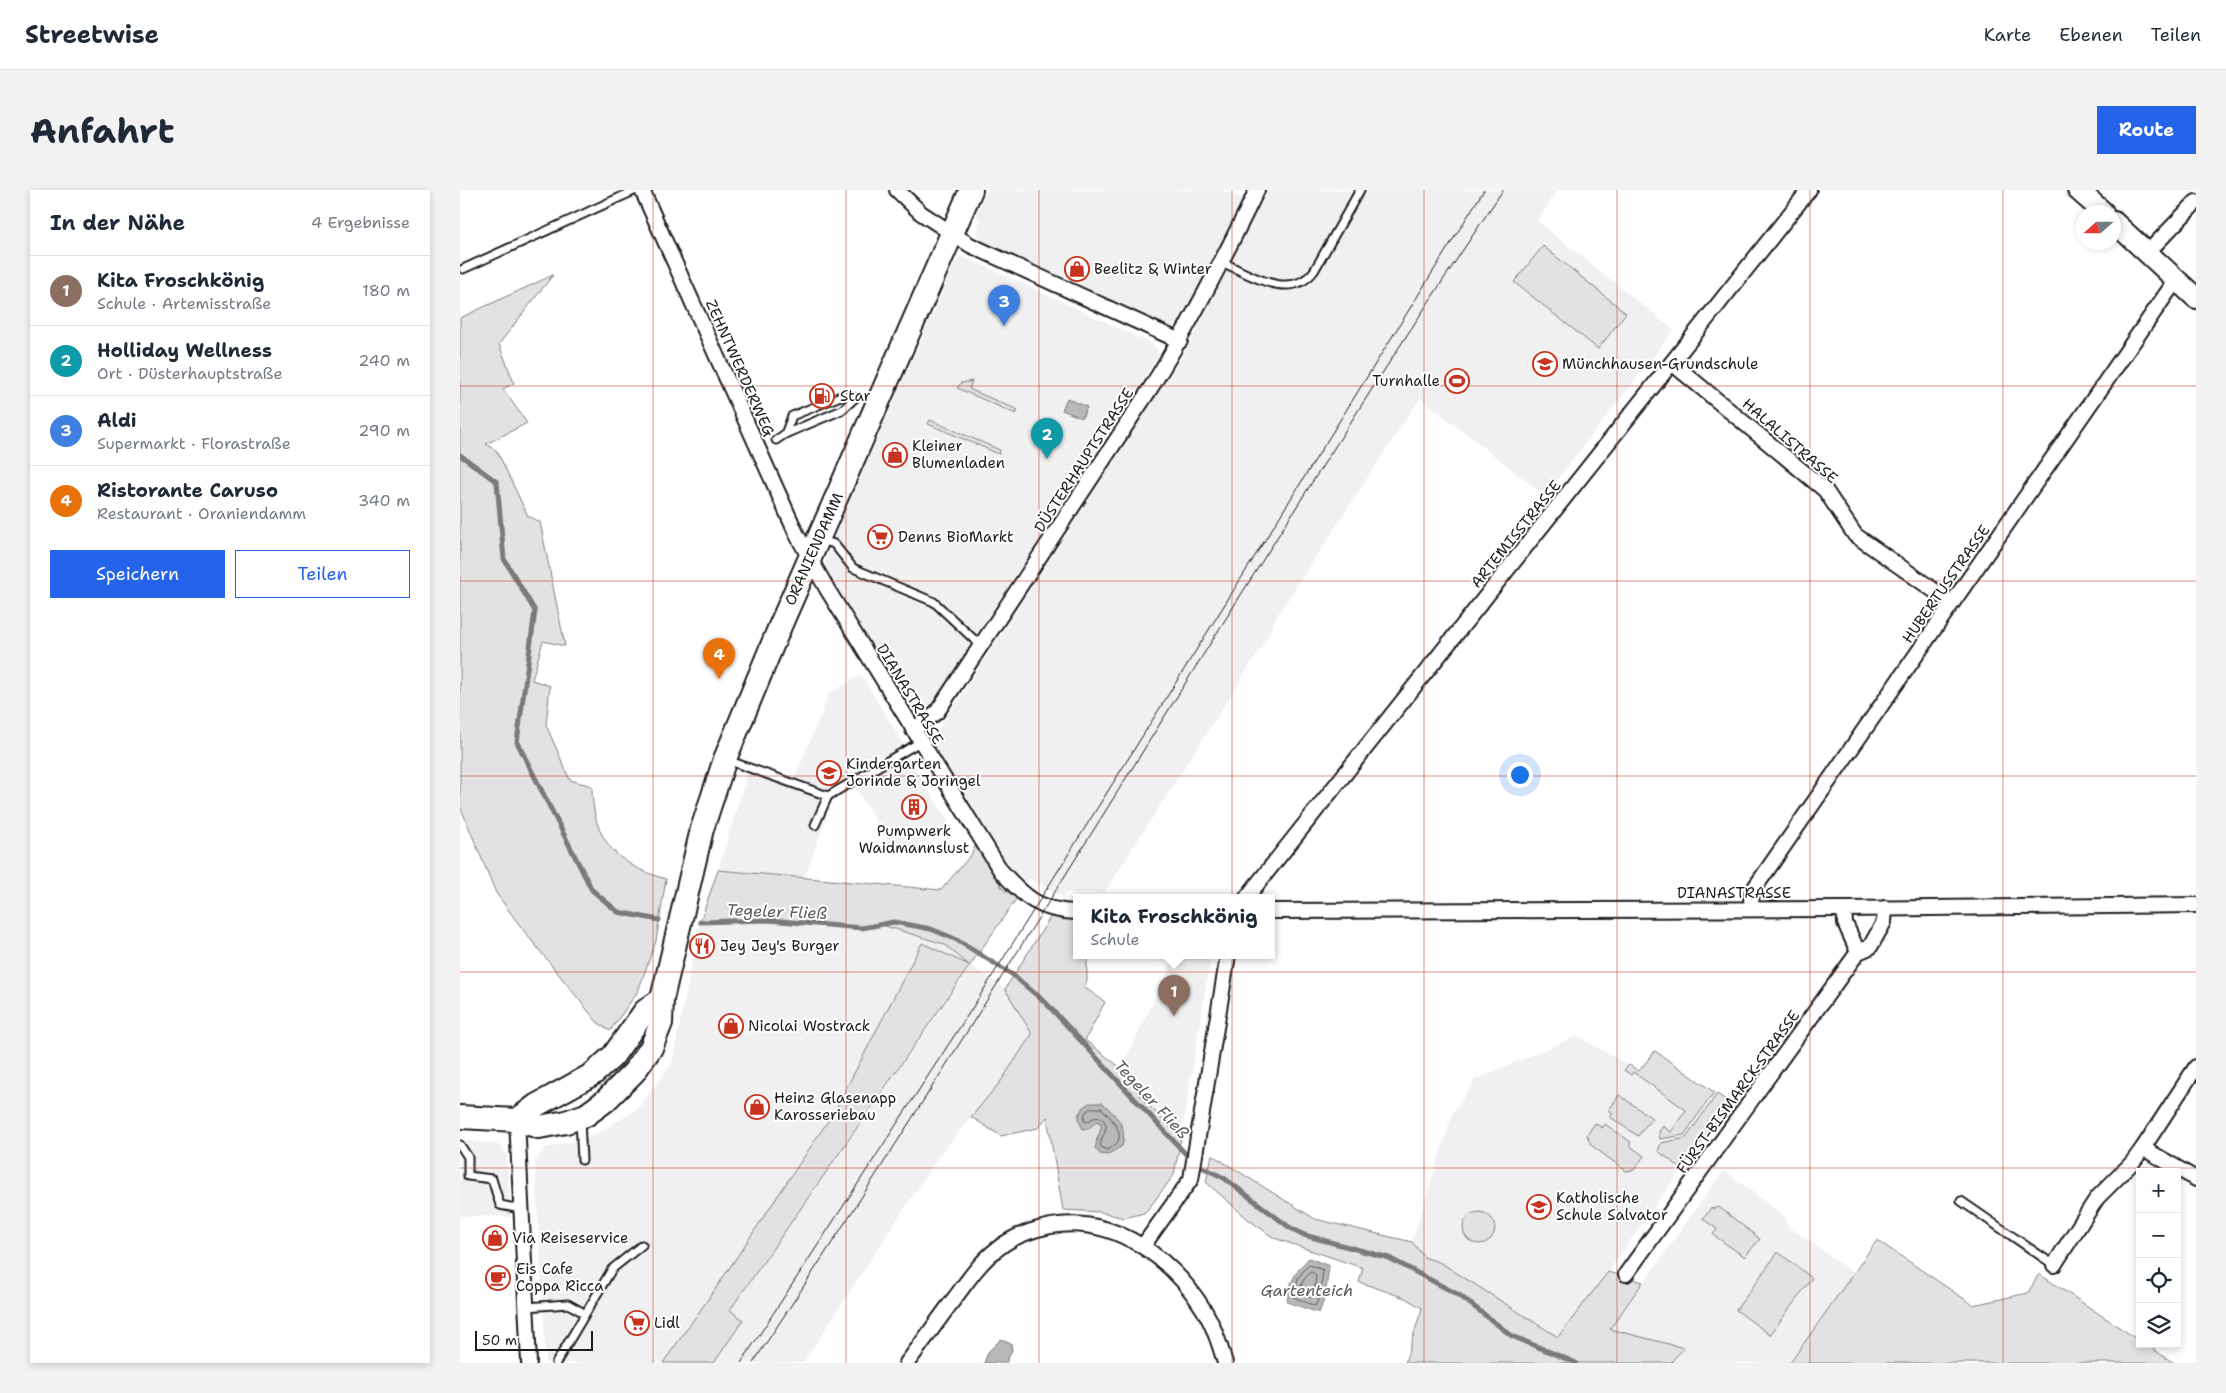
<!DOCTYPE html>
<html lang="de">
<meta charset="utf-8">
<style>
body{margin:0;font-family:"Shantell Sans",sans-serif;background:#f2f2f3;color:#1f2937}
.controls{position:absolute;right:15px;bottom:15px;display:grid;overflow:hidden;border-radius:0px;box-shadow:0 2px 8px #0003}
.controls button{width:45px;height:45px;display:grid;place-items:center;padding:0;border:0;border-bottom:1px solid #e0e1e3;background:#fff;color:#1f2937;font:25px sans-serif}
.compass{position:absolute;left:1616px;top:15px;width:45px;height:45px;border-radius:50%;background:#fff;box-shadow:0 2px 8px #0003;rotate:249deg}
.scale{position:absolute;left:15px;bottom:12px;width:118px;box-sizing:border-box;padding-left:5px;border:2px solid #1c1c1c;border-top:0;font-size:14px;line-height:18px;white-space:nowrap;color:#1c1c1c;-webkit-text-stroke:4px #fff;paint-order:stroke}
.you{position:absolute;left:1059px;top:584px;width:18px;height:18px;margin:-12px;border:4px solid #fff;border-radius:50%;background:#1a73e8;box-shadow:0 0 0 8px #1a73e833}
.badge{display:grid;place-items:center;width:32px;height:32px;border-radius:50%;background:#2563eb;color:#fff;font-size:16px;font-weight:700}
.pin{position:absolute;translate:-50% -41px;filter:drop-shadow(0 1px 2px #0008)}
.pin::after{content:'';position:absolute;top:26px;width:18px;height:15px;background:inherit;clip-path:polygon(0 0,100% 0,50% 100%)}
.popup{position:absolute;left:613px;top:704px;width:202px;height:65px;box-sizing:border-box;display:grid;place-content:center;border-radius:0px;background:#fff;filter:drop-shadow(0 1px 4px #0005);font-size:16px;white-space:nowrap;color:#747a83}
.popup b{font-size:19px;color:#1f2937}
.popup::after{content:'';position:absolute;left:50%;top:100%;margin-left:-10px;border:10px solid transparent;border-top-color:#fff}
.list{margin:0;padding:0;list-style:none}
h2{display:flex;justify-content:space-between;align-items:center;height:65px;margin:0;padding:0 20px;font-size:21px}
h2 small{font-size:16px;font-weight:400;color:#747a83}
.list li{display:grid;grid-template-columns:32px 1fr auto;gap:15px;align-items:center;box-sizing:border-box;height:70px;padding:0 20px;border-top:1px solid #e0e1e3}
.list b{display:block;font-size:19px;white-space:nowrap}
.list p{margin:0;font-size:16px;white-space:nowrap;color:#747a83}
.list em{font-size:16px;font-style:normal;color:#747a83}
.actions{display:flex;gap:10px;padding:15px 20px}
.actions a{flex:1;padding:11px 0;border:1px solid #2563eb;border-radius:0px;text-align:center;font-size:18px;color:#2563eb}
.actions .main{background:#2563eb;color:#fff}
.icon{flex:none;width:28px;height:28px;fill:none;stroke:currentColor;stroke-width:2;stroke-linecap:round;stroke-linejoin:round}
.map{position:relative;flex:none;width:1736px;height:1173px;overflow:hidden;border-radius:0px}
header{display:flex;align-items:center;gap:30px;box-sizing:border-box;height:70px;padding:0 25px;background:#fff;border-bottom:1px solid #e0e1e3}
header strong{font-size:24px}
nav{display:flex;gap:28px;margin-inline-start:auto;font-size:18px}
.intro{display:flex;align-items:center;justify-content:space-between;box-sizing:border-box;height:120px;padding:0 30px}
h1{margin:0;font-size:35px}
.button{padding:12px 22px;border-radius:0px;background:#2563eb;color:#fff;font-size:18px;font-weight:700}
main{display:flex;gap:30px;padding:0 30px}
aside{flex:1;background:#fff;border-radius:0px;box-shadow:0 2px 8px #0003}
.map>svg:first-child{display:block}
</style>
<header>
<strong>Streetwise</strong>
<nav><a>Karte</a><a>Ebenen</a><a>Teilen</a></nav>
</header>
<div class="intro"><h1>Anfahrt</h1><a class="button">Route</a></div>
<main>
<aside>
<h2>In der Nähe<small>4 Ergebnisse</small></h2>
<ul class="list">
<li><span class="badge" style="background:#8d6e63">1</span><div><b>Kita Froschkönig</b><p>Schule · Artemisstraße</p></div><em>180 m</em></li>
<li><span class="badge" style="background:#0f9aa8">2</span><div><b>Holliday Wellness</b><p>Ort · Düsterhauptstraße</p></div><em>240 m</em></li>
<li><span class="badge" style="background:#3f7fe0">3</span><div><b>Aldi</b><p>Supermarkt · Florastraße</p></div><em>290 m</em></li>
<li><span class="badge" style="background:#e8710a">4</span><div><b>Ristorante Caruso</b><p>Restaurant · Oraniendamm</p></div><em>340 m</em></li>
</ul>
<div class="actions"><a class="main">Speichern</a><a>Teilen</a></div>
</aside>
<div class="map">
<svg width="1736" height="1173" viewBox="0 0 1736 1173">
<rect width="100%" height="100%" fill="#fff"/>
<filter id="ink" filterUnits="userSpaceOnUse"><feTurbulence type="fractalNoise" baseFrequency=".02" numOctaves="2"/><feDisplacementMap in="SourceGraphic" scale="10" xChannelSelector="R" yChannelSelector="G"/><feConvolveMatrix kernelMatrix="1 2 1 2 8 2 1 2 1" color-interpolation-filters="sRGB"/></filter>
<g filter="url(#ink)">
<g fill="#f0f0f0">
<polygon points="527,0 762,0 783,9 722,130 712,136 707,136 523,52 517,42 520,28 516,26"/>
<polygon points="808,0 1098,0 1077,31 1214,140 1085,305 960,208 815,429 808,447 644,703 605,703 603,708 570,688 567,693 545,677 476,557 475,545 726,161"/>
<polygon points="500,67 505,67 693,154 698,160 698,167 474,511 468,515 461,516 452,514 445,509 367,380 365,372 373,349 436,206 496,71"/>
<polygon points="401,485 445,556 388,590 393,599 372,611 345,687 258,680 291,572 335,588 369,504"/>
<polygon points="447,566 491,636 449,662 432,659 396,598"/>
<polygon points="308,730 402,738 422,735 484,754 511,776 545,799 572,844 541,891 478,967 343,1173 254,1173 283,1130 270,1120 511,777 462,753 374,922 258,1095 203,1173 86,1173 75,972 85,958 131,947 165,927 180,916 212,873 240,732"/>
<polygon points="716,765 751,765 721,948 685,912 661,878"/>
<polygon points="1117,846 1179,881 1195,861 1269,912 1124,1116 1098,1148 981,1073 964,1067 952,1052 993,922 1016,889"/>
<polygon points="0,950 37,954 47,965 50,1027 0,1026"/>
<polygon points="1264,980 1325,1027 1329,1037 1394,1083 1330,1173 1214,1173 1210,1172 1223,1158 1150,1139"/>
</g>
<g fill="#e2e2e2" stroke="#7f7f7f" fill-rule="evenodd">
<polygon points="1083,56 1166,123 1138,159 1054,92"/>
<path d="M93,85L39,154L54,193L43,199L67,233L26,254L37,261L68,326L80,332L105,456L83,451L72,490L90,496L86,535L110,590L132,596C132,649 156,675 206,689L196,751L178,801L150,841L137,832L64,741L36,703L0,616V128Z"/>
<polygon points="512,191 509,199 558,220 556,224 497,198 501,193"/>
<polygon points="470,230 540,260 539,264 468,234"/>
<polygon points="515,656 543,699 557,708 270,1120 283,1130 254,1173 203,1173 258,1095 374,922 462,753 509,775 484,754 422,735 402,738 308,730 240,732 258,680 481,700 511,665"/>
<path d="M593,723L605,728L616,730V765H627V791L624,797L645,812L625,850L661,878L685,912L721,948L714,985L689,1018L684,1023L664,1028L640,1022L603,1020L587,927L578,938L541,946L511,927L541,891L572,844L545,799ZM629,913L662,956L636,950L641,943L642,934L637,931L631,935L618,925L622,919Z"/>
<polygon points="1195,861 1254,902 1224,945 1200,949 1199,942 1203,936 1211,942 1226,920 1173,882 1171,885 1164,880 1169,875 1179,881"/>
<polygon points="1257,904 1269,912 1222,979 1198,961 1201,953 1226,948"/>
<polygon points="1159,905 1192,928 1178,946 1150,927 1153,923 1149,920"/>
<polygon points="1135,933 1142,938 1145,934 1171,952 1169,955 1184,966 1174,980 1166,981 1131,955 1127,945"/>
<polygon points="752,965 855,1029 952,1052 964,1067 981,1073 1098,1147 1148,1082 1183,1092 1150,1139 1224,1158 1211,1172 1214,1173 945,1173 962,1118 945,1108 899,1092 903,1078 814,1048 789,1030 746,992"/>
<polygon points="1259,1017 1300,1049 1285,1067 1253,1045 1257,1039 1243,1029 1251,1018 1253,1019"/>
<circle cx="1019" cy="1038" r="16"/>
<polygon points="1417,1050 1513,1115 1568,1103 1579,1084 1680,1151 1680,1154 1685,1154 1714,1173 1330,1173"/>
<polygon points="1318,1062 1352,1088 1310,1145 1276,1120"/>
</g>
<g fill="#b8b8b8" stroke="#7a7a7a">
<polygon points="607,208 627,217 622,228 602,220"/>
<path d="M629,913H643C656,926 668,936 662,956L647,965L640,964L635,958L642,934L637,931L628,939H623C616,928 618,922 629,913Z"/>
<path d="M849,1068L869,1076L865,1107L859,1123L827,1112C830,1091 834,1084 849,1068Z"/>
<polygon points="541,1149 551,1154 552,1160 546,1173 524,1173 528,1162"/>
</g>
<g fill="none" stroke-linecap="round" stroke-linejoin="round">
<g stroke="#5a5a5a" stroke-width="1">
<path d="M631,918H641C654,930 672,951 646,960L640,956C642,943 654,933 637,926L627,932L624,931L625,923Z"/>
<polygon points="849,1075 863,1080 860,1106 855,1116 833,1107 838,1088"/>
<polygon points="851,1082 856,1085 854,1105 851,1108 839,1103 843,1091"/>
</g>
<g stroke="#7a7a7a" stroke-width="5">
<polyline points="0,265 37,292 44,369 75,421 57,552 132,700 158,722 199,730"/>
<polyline points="240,732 308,730 402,738 434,732 471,739 495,749 553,785 586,813 734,973 764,988 829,1037 844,1045 929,1068 999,1105 1052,1146 1116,1173"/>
</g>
<defs>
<g id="lane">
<path d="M762,72C789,84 830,112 854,81L900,0"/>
<polyline points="3,79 176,0"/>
<polyline points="325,244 382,220 395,208"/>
<polyline points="316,250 325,244 332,226 383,205 395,208"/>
<polyline points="362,350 374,354 393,378 474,412 521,456"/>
<polyline points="267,570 368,606 355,635"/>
<polyline points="368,606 460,552"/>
<polyline points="120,930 122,970"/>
<polyline points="0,955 8,967 8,986 32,989 40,1015 61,1019"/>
<polyline points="1501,1011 1594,1075"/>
<polyline points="66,1117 108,1114 124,1123"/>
<polyline points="96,1173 152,1079 182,1055"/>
</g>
<g id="street">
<path d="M182,0L337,345L367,399L541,681C564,707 580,721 616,722"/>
<polyline points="437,0 461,23 510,55 720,151"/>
<polyline points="1687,63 1736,12"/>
<polyline points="1212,173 1365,300 1395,345 1492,413"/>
<path d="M453,540L477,522L690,199C730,135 764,68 797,0"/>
<polyline points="787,707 1349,0"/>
<polyline points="1292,719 1291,707 1294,699 1716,90"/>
<polyline points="1384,719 1385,733 1398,762"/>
<polyline points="812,721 1384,719 1736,715"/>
<polyline points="57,930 69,1173"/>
<polyline points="1683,958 1736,989"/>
<polyline points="683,1056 731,989 768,765"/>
<polyline points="1594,1075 1637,1008 1672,973 1683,958 1736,877"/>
<polyline points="1166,1084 1398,762 1410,757 1424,732 1425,718"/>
<path d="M447,1173C463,1152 478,1130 494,1109C507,1092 519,1073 536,1060C551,1047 571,1040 591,1036C654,1025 712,1068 744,1120C754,1136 760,1155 765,1173"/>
</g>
<g id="secondary">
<polyline points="1618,0 1643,22"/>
<polyline points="1654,32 1736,108"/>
</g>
<g id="primary">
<polyline points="0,927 57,930 79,937 106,932 126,925 145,911 174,882 191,858 201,833 202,809 242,639 265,569 321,434 511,0"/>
<polyline points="57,930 77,915 133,884 153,866 185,821 202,809"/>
</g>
</defs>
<use href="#lane" stroke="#1c1c1c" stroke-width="11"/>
<use href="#street" stroke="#1c1c1c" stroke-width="18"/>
<use href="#secondary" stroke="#1c1c1c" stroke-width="24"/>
<use href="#primary" stroke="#1c1c1c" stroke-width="26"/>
<use href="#lane" stroke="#fff" stroke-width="7"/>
<use href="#street" stroke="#fff" stroke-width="14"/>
<use href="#secondary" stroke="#fff" stroke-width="20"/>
<use href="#primary" stroke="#fff" stroke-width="22"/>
<g stroke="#1c1c1c" stroke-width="1">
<polyline points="281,1173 511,820 1024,0"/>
<path d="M293,1173C550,787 784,385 1043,0"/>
</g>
</g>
</g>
<path fill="none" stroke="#c8321e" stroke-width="1" stroke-opacity="0.55" d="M193,0V1173M386,0V1173M579,0V1173M772,0V1173M964,0V1173M1157,0V1173M1350,0V1173M1543,0V1173M0,196H1736M0,391H1736M0,586H1736M0,782H1736M0,978H1736"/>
<defs>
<symbol id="shop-ring" viewBox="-11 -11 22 22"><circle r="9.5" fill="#fff" stroke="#c8321e" stroke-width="1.5"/><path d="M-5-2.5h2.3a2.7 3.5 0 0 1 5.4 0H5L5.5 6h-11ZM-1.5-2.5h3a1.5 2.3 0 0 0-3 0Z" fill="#c8321e"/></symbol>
<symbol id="school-ring" viewBox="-11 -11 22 22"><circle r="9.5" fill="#fff" stroke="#c8321e" stroke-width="1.5"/><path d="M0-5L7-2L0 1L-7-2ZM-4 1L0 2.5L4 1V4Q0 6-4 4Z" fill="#c8321e"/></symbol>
<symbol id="stadium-ring" viewBox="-11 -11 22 22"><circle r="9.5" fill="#fff" stroke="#c8321e" stroke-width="1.5"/><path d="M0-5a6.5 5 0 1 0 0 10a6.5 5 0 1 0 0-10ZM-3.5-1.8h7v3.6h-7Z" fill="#c8321e"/></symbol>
<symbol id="fuel-ring" viewBox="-11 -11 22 22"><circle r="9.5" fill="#fff" stroke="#c8321e" stroke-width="1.5"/><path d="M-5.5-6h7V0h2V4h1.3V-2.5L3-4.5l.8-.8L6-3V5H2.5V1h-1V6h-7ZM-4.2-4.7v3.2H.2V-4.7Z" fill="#c8321e"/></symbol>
<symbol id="supermarket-ring" viewBox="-11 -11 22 22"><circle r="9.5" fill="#fff" stroke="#c8321e" stroke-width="1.5"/><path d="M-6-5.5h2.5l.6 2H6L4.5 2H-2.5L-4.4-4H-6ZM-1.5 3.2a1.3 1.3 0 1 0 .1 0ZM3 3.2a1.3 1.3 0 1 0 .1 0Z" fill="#c8321e"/></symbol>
<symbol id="building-ring" viewBox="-11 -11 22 22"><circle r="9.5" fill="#fff" stroke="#c8321e" stroke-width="1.5"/><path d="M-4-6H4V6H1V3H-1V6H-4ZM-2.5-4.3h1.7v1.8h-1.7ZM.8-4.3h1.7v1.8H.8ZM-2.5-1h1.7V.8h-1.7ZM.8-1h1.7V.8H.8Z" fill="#c8321e"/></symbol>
<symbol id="restaurant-ring" viewBox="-11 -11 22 22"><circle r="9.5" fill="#fff" stroke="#c8321e" stroke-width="1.5"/><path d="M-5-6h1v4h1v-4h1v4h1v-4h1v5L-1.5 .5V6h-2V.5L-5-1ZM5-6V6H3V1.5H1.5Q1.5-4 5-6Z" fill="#c8321e"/></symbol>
<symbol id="cafe-ring" viewBox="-11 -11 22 22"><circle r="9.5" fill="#fff" stroke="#c8321e" stroke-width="1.5"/><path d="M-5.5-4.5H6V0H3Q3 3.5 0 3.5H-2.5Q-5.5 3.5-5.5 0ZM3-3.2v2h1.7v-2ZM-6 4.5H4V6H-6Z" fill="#c8321e"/></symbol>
</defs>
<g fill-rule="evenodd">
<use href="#shop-ring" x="603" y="65" width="28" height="28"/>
<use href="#school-ring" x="1071" y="160" width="28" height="28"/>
<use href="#stadium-ring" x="983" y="177" width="28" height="28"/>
<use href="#fuel-ring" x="348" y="192" width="28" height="28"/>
<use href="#shop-ring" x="421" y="251" width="28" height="28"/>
<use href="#supermarket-ring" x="406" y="333" width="28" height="28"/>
<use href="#school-ring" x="355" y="569" width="28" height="28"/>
<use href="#building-ring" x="440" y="603" width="28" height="28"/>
<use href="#restaurant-ring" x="228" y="742" width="28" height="28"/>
<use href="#shop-ring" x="257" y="822" width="28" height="28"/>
<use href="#shop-ring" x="283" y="903" width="28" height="28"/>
<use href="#school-ring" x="1065" y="1003" width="28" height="28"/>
<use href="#shop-ring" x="21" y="1034" width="28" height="28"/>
<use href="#cafe-ring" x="24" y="1074" width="28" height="28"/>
<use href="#supermarket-ring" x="163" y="1119" width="28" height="28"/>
</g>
<g text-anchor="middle" stroke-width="4" stroke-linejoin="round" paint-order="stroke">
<g font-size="15" fill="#1c1c1c" stroke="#fff" text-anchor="start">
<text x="634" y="84">Beelitz &amp; Winter</text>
<text x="1102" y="179">Münchhausen-Grundschule</text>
<text x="980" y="196" text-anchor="end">Turnhalle</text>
<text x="380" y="211">Star</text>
<text x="452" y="261">Kleiner<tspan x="452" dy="17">Blumenladen</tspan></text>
<text x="438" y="352">Denns BioMarkt</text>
<text x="386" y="579">Kindergarten<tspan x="386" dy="17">Jorinde &amp; Joringel</tspan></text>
<text x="454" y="646" text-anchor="middle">Pumpwerk<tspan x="454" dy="17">Waidmannslust</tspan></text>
<text x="260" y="761">Jey Jey's Burger</text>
<text x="288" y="841">Nicolai Wostrack</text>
<text x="314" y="913">Heinz Glasenapp<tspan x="314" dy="17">Karosseriebau</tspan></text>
<text x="1096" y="1013">Katholische<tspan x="1096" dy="17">Schule Salvator</tspan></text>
<text x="52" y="1053">Via Reiseservice</text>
<text x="56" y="1084">Eis Cafe<tspan x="56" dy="17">Coppa Ricca</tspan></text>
<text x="194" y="1138">Lidl</text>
</g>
<g font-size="15" fill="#1c1c1c" stroke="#fff">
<text transform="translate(280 178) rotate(66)" y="5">ZEHNTWERDERWEG</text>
<text transform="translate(1330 251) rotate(41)" y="5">HALALISTRASSE</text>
<text transform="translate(624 270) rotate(-57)" y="5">DÜSTERHAUPTSTRASSE</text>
<text transform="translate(1056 344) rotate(-51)" y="5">ARTEMISSTRASSE</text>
<text transform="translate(354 359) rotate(-66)" y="5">ORANIENDAMM</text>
<text transform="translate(1486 394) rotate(-55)" y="5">HUBERTUSSTRASSE</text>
<text transform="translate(450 504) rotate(59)" y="5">DIANASTRASSE</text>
<text x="1274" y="708">DIANASTRASSE</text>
<text transform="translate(1278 902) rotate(-54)" y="5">FÜRST-BISMARCK-STRASSE</text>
</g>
<g font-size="16" font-style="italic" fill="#5a5a5a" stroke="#fff">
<text transform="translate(317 721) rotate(2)" y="6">Tegeler Fließ</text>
<text transform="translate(692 909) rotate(47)" y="6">Tegeler Fließ</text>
<text x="847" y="1106">Gartenteich</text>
</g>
</g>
</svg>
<div class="controls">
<button>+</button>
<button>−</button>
<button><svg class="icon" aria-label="locate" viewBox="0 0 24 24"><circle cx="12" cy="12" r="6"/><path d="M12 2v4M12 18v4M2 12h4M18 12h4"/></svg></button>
<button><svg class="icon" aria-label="layers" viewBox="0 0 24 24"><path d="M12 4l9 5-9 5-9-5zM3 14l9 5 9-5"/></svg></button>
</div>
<svg class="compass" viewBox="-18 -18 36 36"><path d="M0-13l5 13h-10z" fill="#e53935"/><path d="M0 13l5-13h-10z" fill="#747a83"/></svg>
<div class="scale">50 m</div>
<div class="you"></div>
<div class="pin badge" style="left:714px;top:826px;background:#8d6e63">1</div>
<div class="popup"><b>Kita Froschkönig</b>Schule</div>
<div class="pin badge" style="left:587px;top:269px;background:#0f9aa8">2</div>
<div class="pin badge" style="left:544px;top:136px;background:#3f7fe0">3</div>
<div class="pin badge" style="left:259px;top:489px;background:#e8710a">4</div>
</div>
</main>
